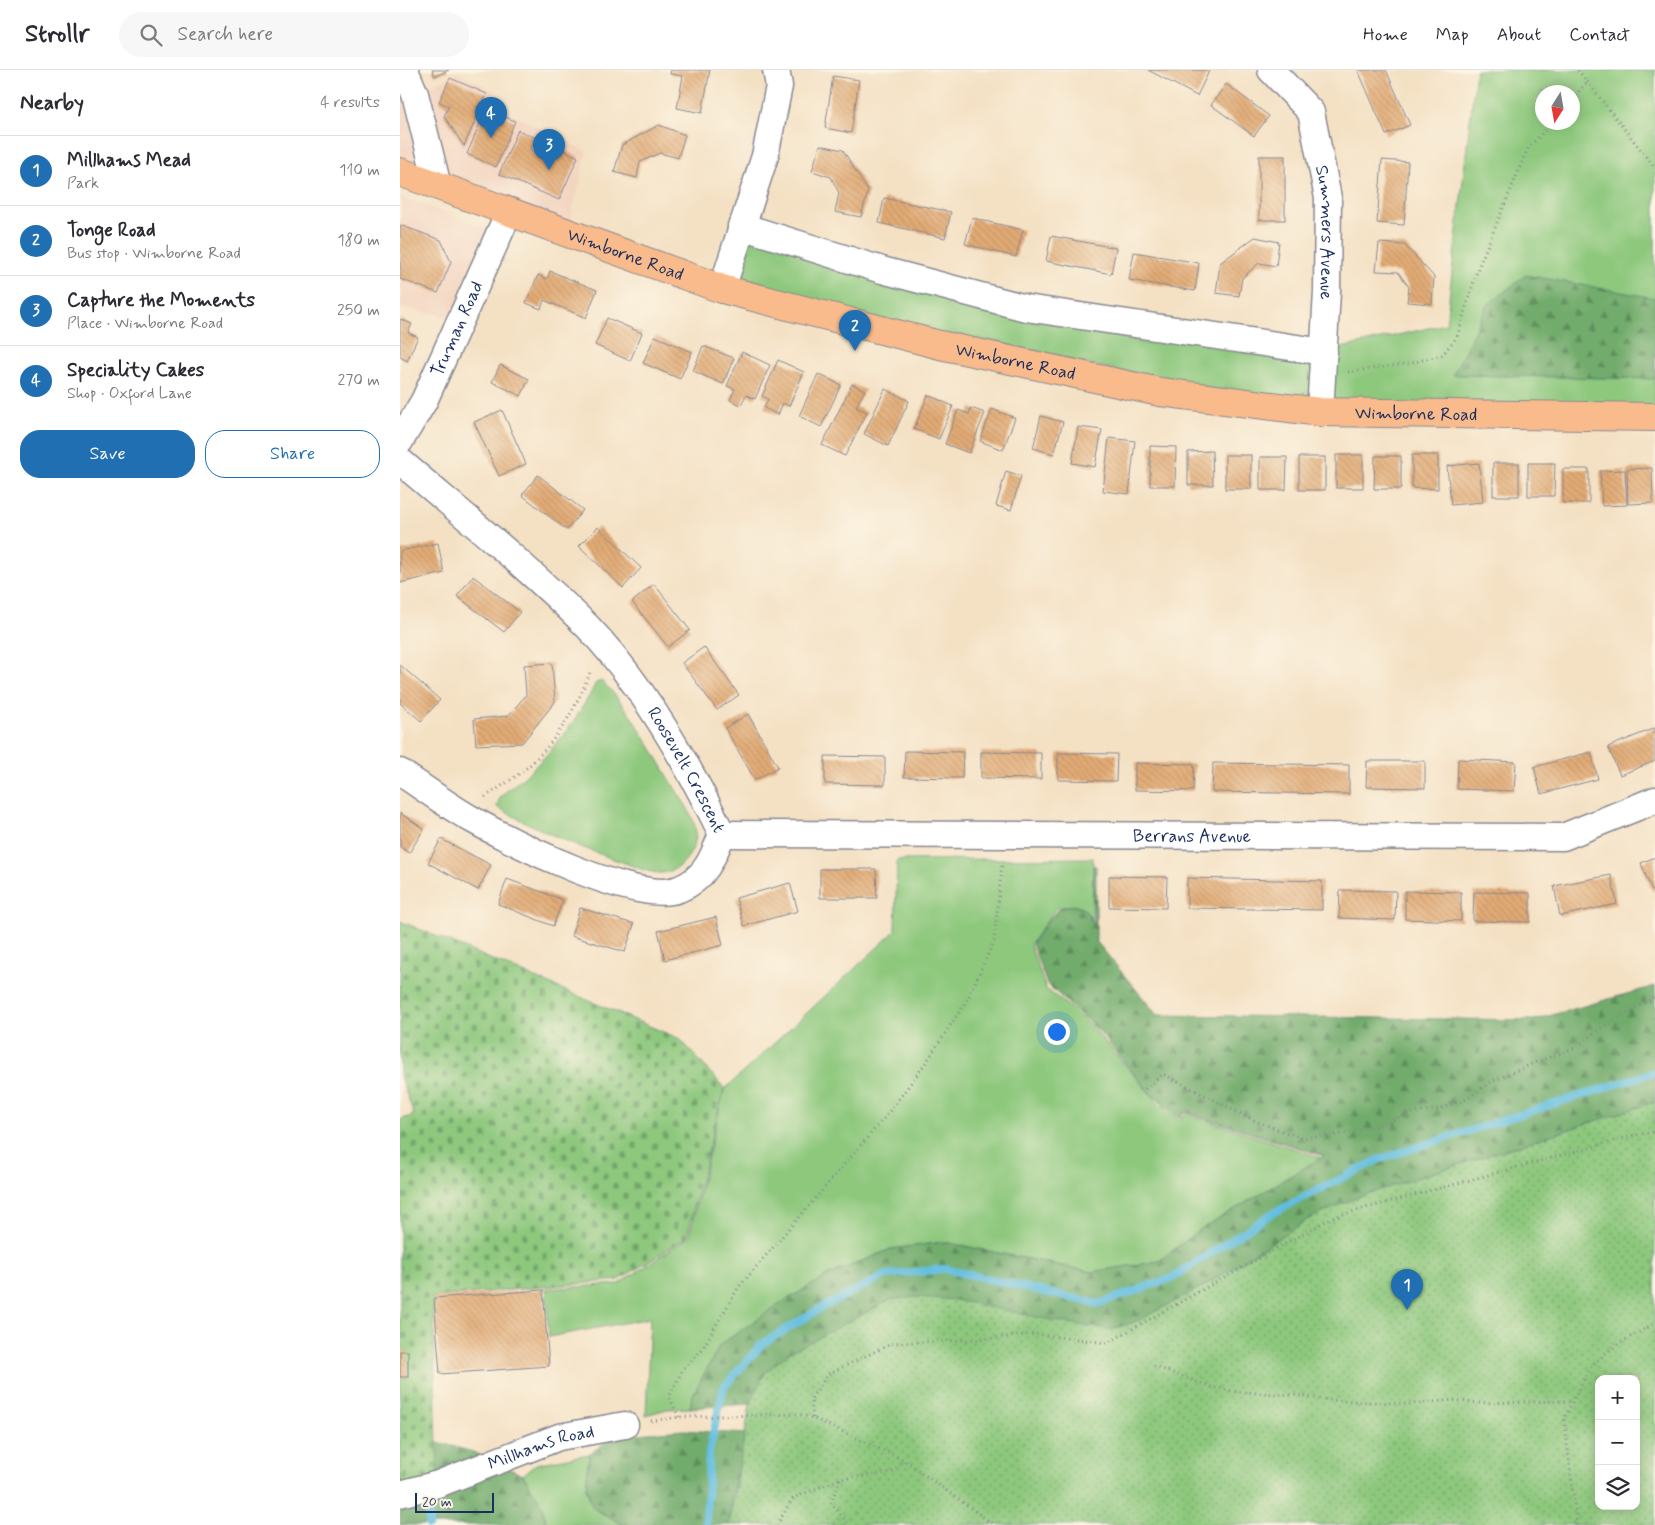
<!DOCTYPE html>
<meta charset="utf-8">
<style>
body{margin:0;font-family:Mynerve,sans-serif;background:#f7f7f7;color:#2b2b33}
.controls{position:absolute;right:15px;bottom:15px;display:grid;overflow:hidden;border-radius:10px;box-shadow:0 2px 12px #0003}
.controls button{width:45px;height:45px;display:grid;place-items:center;padding:0;border:0;border-bottom:1px solid #e1e1e2;background:#fff;color:#2b2b33;font:25px sans-serif}
.compass{position:absolute;left:1135px;top:15px;width:45px;height:45px;border-radius:50%;background:#fff;box-shadow:0 2px 12px #0003;rotate:191deg}
.scale{position:absolute;left:15px;bottom:12px;width:79px;box-sizing:border-box;padding-left:5px;border:2px solid #1b2f5e;border-top:0;font-size:14px;line-height:18px;white-space:nowrap;color:#1b2f5e;-webkit-text-stroke:4px #fcf5e5;paint-order:stroke}
.you{position:absolute;left:656px;top:961px;width:18px;height:18px;margin:-12px;border:4px solid #fff;border-radius:50%;background:#1a73e8;box-shadow:0 0 0 8px #1a73e833}
.badge{display:grid;place-items:center;width:32px;height:32px;border-radius:50%;background:#1f6fb2;color:#fff;font-size:16px;font-weight:700}
.pin{position:absolute;translate:-50% -41px;filter:drop-shadow(0 1px 2px #0008)}
.pin::after{content:'';position:absolute;top:26px;width:18px;height:15px;background:inherit;clip-path:polygon(0 0,100% 0,50% 100%)}
.list{margin:0;padding:0;list-style:none}
h2{display:flex;justify-content:space-between;align-items:center;height:65px;margin:0;padding:0 20px;font-size:21px}
h2 small{font-size:16px;font-weight:400;color:#7c7c81}
.list li{display:grid;grid-template-columns:32px 1fr auto;gap:15px;align-items:center;box-sizing:border-box;height:70px;padding:0 20px;border-top:1px solid #e1e1e2}
.list b{display:block;font-size:19px;white-space:nowrap}
.list p{margin:0;font-size:16px;white-space:nowrap;color:#7c7c81}
.list em{font-size:16px;font-style:normal;color:#7c7c81}
.actions{display:flex;gap:10px;padding:15px 20px}
.actions a{flex:1;padding:11px 0;border:1px solid #1f6fb2;border-radius:20px;text-align:center;font-size:18px;color:#1f6fb2}
.actions .main{background:#1f6fb2;color:#fff}
.icon{flex:none;width:28px;height:28px;fill:none;stroke:currentColor;stroke-width:2;stroke-linecap:round;stroke-linejoin:round}
.map{position:relative;flex:none;width:1255px;height:1455px;overflow:hidden}
header{display:flex;align-items:center;gap:30px;box-sizing:border-box;height:70px;padding:0 25px;background:#fff;border-bottom:1px solid #e1e1e2}
header strong{font-size:24px}
nav{display:flex;gap:28px;margin-inline-start:auto;font-size:18px}
.search{width:350px;height:45px;background:#f7f7f7;display:flex;align-items:center;gap:12px;box-sizing:border-box;padding:0 18px;border-radius:28px;color:#7c7c81;font-size:19px}
main{display:flex}
aside{flex:1;background:#fff}
.map>svg:first-child{display:block}
</style>
<header>
<strong>Strollr</strong>
<div class="search"><svg class="icon" aria-label="search" viewBox="0 0 24 24"><circle cx="10" cy="10" r="6"/><path d="M15 15l6 6"/></svg>Search here</div>
<nav><a>Home</a><a>Map</a><a>About</a><a>Contact</a></nav>
</header>
<main>
<aside>
<h2>Nearby<small>4 results</small></h2>
<ul class="list">
<li><span class="badge">1</span><div><b>Millhams Mead</b><p>Park</p></div><em>110 m</em></li>
<li><span class="badge">2</span><div><b>Tonge Road</b><p>Bus stop · Wimborne Road</p></div><em>180 m</em></li>
<li><span class="badge">3</span><div><b>Capture the Moments</b><p>Place · Wimborne Road</p></div><em>250 m</em></li>
<li><span class="badge">4</span><div><b>Speciality Cakes</b><p>Shop · Oxford Lane</p></div><em>270 m</em></li>
</ul>
<div class="actions"><a class="main">Save</a><a>Share</a></div>
</aside>
<div class="map">
<svg width="1255" height="1455" viewBox="0 0 1255 1455">
<defs>
<pattern id="forest-firs" width="22" height="20" patternUnits="userSpaceOnUse" patternTransform="scale(1.25)"><rect width="22" height="20" fill="#72ac6c"/><path d="M5 1l3.5 6h-7zM16 11l3.5 6h-7z" fill="#5d8c5c"/></pattern>
<pattern id="cemetery-stones" width="16" height="16" patternUnits="userSpaceOnUse" patternTransform="scale(1.25)"><rect width="16" height="16" fill="#8dc87d"/><path d="M2 7V4a2 2 0 0 1 4 0v3zM10 15v-3a2 2 0 0 1 4 0v3z" fill="#72a36a"/></pattern>
<pattern id="park-dots" width="8" height="8" patternUnits="userSpaceOnUse" patternTransform="scale(1.25)"><rect width="8" height="8" fill="#8dc87d"/><path d="M2 2h.1M6 6h.1" fill="none" stroke="#72a36a" stroke-width="1.8" stroke-linecap="round"/></pattern>
<pattern id="building-back-hatch" width="6" height="6" patternUnits="userSpaceOnUse" patternTransform="scale(1.25)"><rect width="6" height="6" fill="#e2ab75"/><path d="M-1 5l2 2M0 0l6 6M5-1l2 2" fill="none" stroke="#c19368"/></pattern>
</defs>
<rect width="100%" height="100%" fill="#fcf5e5"/>
<filter id="ink" filterUnits="userSpaceOnUse"><feTurbulence type="fractalNoise" baseFrequency=".02" numOctaves="2"/><feDisplacementMap in="SourceGraphic" scale="10" xChannelSelector="R" yChannelSelector="G"/><feConvolveMatrix kernelMatrix="1 2 1 2 8 2 1 2 1" color-interpolation-filters="sRGB"/></filter>
<filter id="wash" filterUnits="userSpaceOnUse"><feTurbulence type="fractalNoise" baseFrequency=".0096" numOctaves="4" result="noise"/><feDisplacementMap in="SourceGraphic" scale="20" xChannelSelector="R" yChannelSelector="G"/><feGaussianBlur stdDeviation="1.12" result="paint"/><feColorMatrix in="noise" values="0 0 0 0 0 0 0 0 0 0 0 0 0 0 0 0 0 1.4 0 .05"/><feComposite in="paint" operator="in"/></filter>
<g filter="url(#wash)">
<rect width="100%" height="100%" fill="#f4e1c4"/>
<g fill="#f3d4bf">
<polygon points="0,0 15,24 58,3 95,21 90,33 187,82 167,164 0,102"/>
<polygon points="0,126 105,166 62,250 0,237"/>
</g>
<g fill="#8dc87d" stroke="#547c6e" fill-rule="evenodd">
<path d="M1076,0H1255V347L920,342L322,219L341,156L482,200L924,282L1046,254ZM1142,22H1172V52H1142Z"/>
<path d="M201,611C227,633 254,683 272,713C279,726 290,739 294,753C302,773 284,802 261,803C250,803 236,797 225,793C181,778 137,760 97,737C98,724 115,715 124,707C154,680 178,649 196,613Z"/>
<path d="M693,788L692,852C685,834 673,833 655,839L630,875L646,919L671,938L695,960L759,1034L778,1050L786,1044L922,1088L801,1159L759,1191L692,1202L544,1172L491,1179L429,1205L379,1234L292,1326L290,1338L267,1339L246,1345L250,1248L149,1267L146,1219L219,1214L289,1167L324,1020L495,861L497,790Z"/>
<polygon points="189,1384 186,1418 193,1438 224,1455 147,1455 142,1435 123,1405 136,1394"/>
</g>
<g fill="url(#forest-firs)" stroke="#466e65">
<polygon points="1126,205 1255,228 1255,309 1053,305 1087,235"/>
<path d="M693,796H696V871L757,945L1134,950L1255,916V1032L958,1127L907,1150L806,1215L739,1250L712,1260L490,1230L447,1253L352,1328L350,1334L290,1338L292,1326L320,1275L379,1234L429,1205L491,1179L544,1172L692,1202L759,1191L801,1159L924,1086L785,1042L778,1048L749,1022L699,961L647,914L632,874C643,859 659,824 683,839C689,842 689,850 694,854Z"/>
<polygon points="283,1360 346,1364 332,1428 329,1455 224,1455 193,1438 186,1418 189,1384 215,1366"/>
<polygon points="17,1366 73,1382 123,1405 142,1435 147,1455 0,1455 0,1369"/>
</g>
<polygon fill="url(#cemetery-stones)" stroke="#547c6e" points="0,851 280,969 324,1018 287,1167 219,1210 33,1227 38,1414 0,1424 0,1050 14,1045 0,1006"/>
<path fill="url(#park-dots)" stroke="#547c6e" fill-rule="evenodd" d="M1255,1032V1455H329L350,1334L365,1303L389,1283L490,1230L516,1227L555,1230L660,1252L712,1260L739,1250L806,1215L907,1150L958,1127ZM1199,1309H1236V1436H1199Z"/>
<g fill="none" stroke-linecap="round" stroke-linejoin="round">
<g stroke="#61bddf" stroke-width="8">
<polyline points="29,1446 29,1455"/>
<polyline points="306,1455 309,1381 324,1317 362,1274 421,1238 486,1205 545,1199 698,1234 772,1208 871,1144 980,1089 1255,1002"/>
</g>
</g>
<g id="blocks">
<g fill="url(#building-back-hatch)">
<polygon points="32,0 49,0 35,6"/>
<polygon points="271,0 310,0 302,43 277,38 283,6 270,4"/>
<polygon points="748,0 808,0 809,1 797,26"/>
<polygon points="958,0 986,0 1010,55 986,65"/>
<polygon points="433,6 459,10 451,63 425,58"/>
<polygon points="50,8 87,24 64,76 44,46 49,36 39,32"/>
<polygon points="826,14 869,46 854,66 811,35"/>
<polygon points="86,39 115,51 96,97 67,84"/>
<polygon points="259,55 285,65 278,88 260,83 240,92 237,108 214,102 222,75"/>
<polygon points="118,60 136,68 130,80 134,82 145,87 151,74 178,87 159,130 99,104"/>
<polygon points="420,75 443,80 468,121 461,147 435,142 439,123 431,107 412,101"/>
<rect x="859" y="86" width="26" height="64"/>
<polygon points="982,90 1008,92 1004,155 977,153"/>
<polygon points="484,128 551,142 545,168 479,153"/>
<polygon points="572,148 623,160 616,187 565,174"/>
<polygon points="0,155 41,170 51,192 38,223 0,209"/>
<polygon points="651,166 716,178 711,204 646,191"/>
<polygon points="855,167 879,172 876,196 859,193 842,208 839,226 816,223 820,193"/>
<polygon points="979,173 1005,175 1034,207 1032,234 1007,232 1009,217 998,202 976,201"/>
<polygon points="734,182 799,193 795,221 729,210"/>
<polygon points="150,201 197,220 186,248 144,230 141,239 126,233 138,205 147,209"/>
<polygon points="207,248 242,263 230,291 195,275"/>
<polygon points="0,249 12,254 8,263 18,267 7,291 0,287"/>
<polygon points="255,266 292,282 280,309 243,293"/>
<polygon points="303,276 334,288 323,314 293,301"/>
<polygon points="342,282 370,295 355,329 346,325 341,335 330,330 335,319 327,316"/>
<polygon points="378,290 404,302 389,336 383,333 378,345 364,338 368,329 362,326"/>
<polygon points="100,295 129,309 121,326 92,312"/>
<polygon points="418,304 441,315 421,357 399,346"/>
<polygon points="452,314 465,320 456,337 467,342 445,386 422,375"/>
<polygon points="485,319 509,331 488,376 464,364"/>
<polygon points="528,325 553,336 539,369 514,359"/>
<polygon points="571,338 585,343 569,383 545,374 558,340 569,344"/>
<polygon points="592,339 615,348 603,380 580,371"/>
<polygon points="102,340 126,394 99,406 74,352"/>
<polygon points="641,346 663,352 654,384 633,378"/>
<polygon points="678,357 702,360 695,397 672,393"/>
<polygon points="709,368 735,371 729,424 703,421"/>
<polygon points="750,376 776,377 775,416 750,416"/>
<polygon points="812,381 813,415 788,415 788,382"/>
<rect x="825" y="385" width="26" height="34"/>
<rect x="936" y="385" width="27" height="33"/>
<polygon points="1012,385 1038,385 1038,419 1012,418"/>
<polygon points="975,386 1001,386 1001,419 974,419"/>
<polygon points="860,387 887,387 886,420 860,420"/>
<rect x="899" y="387" width="26" height="33"/>
<polygon points="1079,393 1083,432 1051,435 1047,396"/>
<rect x="1093" y="393" width="26" height="33"/>
<polygon points="1128,393 1155,393 1154,426 1128,426"/>
<polygon points="1252,398 1253,433 1228,434 1227,399"/>
<rect x="1163" y="399" width="26" height="34"/>
<polygon points="1225,400 1227,435 1202,436 1200,401"/>
<polygon points="606,401 621,406 611,440 596,436"/>
<polygon points="138,405 183,440 167,460 122,425"/>
<polygon points="198,457 241,498 223,518 179,476"/>
<polygon points="38,473 44,503 0,513 0,481"/>
<polygon points="73,506 120,542 104,562 57,526"/>
<polygon points="254,514 290,560 268,577 232,532"/>
<polygon points="304,577 339,625 317,640 282,593"/>
<polygon points="152,593 155,632 122,673 76,675 74,649 108,646 126,625 124,595"/>
<polygon points="0,595 40,630 21,651 0,633"/>
<polygon points="348,644 378,697 355,710 325,658"/>
<polygon points="1255,658 1255,691 1220,705 1208,677"/>
<polygon points="505,681 563,682 562,708 504,707"/>
<polygon points="581,682 641,683 641,709 581,708"/>
<polygon points="1191,682 1198,709 1141,724 1134,697"/>
<polygon points="658,683 717,684 716,711 658,710"/>
<polygon points="425,686 485,687 485,715 425,714"/>
<polygon points="1058,689 1116,692 1114,721 1057,719"/>
<polygon points="967,691 1025,691 1025,718 966,717"/>
<polygon points="735,693 794,694 793,721 735,720"/>
<polygon points="813,693 949,695 949,724 812,722"/>
<polygon points="0,743 24,759 9,783 0,777"/>
<polygon points="41,769 91,795 78,820 28,793"/>
<polygon points="1255,787 1255,820 1252,821 1241,793"/>
<polygon points="420,799 476,799 477,828 420,828"/>
<polygon points="1211,805 1217,834 1160,846 1154,816"/>
<polygon points="709,806 767,807 766,838 709,837"/>
<polygon points="787,808 922,811 922,840 787,838"/>
<polygon points="107,809 163,830 153,856 98,834"/>
<polygon points="390,813 398,841 344,856 336,828"/>
<polygon points="940,820 996,821 995,850 939,848"/>
<polygon points="1005,821 1061,822 1061,851 1005,849"/>
<polygon points="1074,822 1130,823 1130,852 1073,851"/>
<polygon points="180,838 234,854 225,882 171,866"/>
<polygon points="316,847 323,875 265,890 258,861"/>
<polygon points="143,1220 149,1296 40,1304 34,1228"/>
<rect x="0" y="1281" width="8" height="26"/>
</g>
</g>
</g>
<g filter="url(#ink)">
<use href="#blocks" fill-opacity="0" stroke="#888891" stroke-width="1"/>
<g fill="none" stroke-linecap="round" stroke-linejoin="round">
<defs>
<g id="minor">
<polyline points="5,0 15,24 38,116"/>
<path id="s1" d="M871,0L911,42L928,128L927,222L920,342"/>
<polyline points="341,156 482,200 626,238 924,282"/>
<polyline points="322,219 365,86 379,16 376,0"/>
<path id="s2" d="M0,371L24,331L109,142"/>
<path id="s3" d="M0,391C63,445 128,497 187,556C243,614 287,692 322,764C313,788 305,809 279,819C238,836 112,772 73,750C48,736 24,718 0,702"/>
<path id="s4" d="M322,764L1163,767L1255,730"/>
<path id="s5" d="M0,1424L38,1414L159,1367L225,1355"/>
</g>
<g id="primary">
<path id="s6" d="M0,102L322,219L540,275L760,322L920,342L1255,347"/>
</g>
</defs>
<use href="#minor" stroke="#888891" stroke-width="29"/>
<use href="#primary" stroke="#888891" stroke-width="30"/>
<g stroke="#888891" stroke-width="3" stroke-dasharray="1 4" stroke-linecap="butt">
<polyline points="1178,0 1255,98"/>
<polyline points="1172,29 1186,13"/>
<polyline points="948,302 1007,294 1042,285 1057,267 1077,201 1128,78 1153,52"/>
<path d="M85,727C103,715 123,703 137,688C161,664 179,632 191,600"/>
<polyline points="745,1019 763,1004 855,1051 902,1068 948,1063 979,1055 1010,1043 1040,1039 1066,1029 1093,1011 1134,993 1175,978 1202,957 1255,927"/>
<polyline points="754,1296 811,1317 839,1322 896,1325 928,1330 1010,1334 1054,1330 1077,1333 1171,1331"/>
<polyline points="279,1347 269,1327 283,1299 301,1281 338,1218 486,1046 525,994 567,930 594,871 602,794"/>
<polyline points="413,1348 411,1329 428,1304 493,1273 572,1270 636,1264 707,1273 933,1147 1240,1064 1255,1062"/>
<polyline points="251,1351 279,1347 398,1344 413,1348 504,1390 594,1455"/>
<polyline points="440,1409 431,1433 449,1455"/>
<polyline points="377,1455 393,1428 440,1409 493,1402 504,1390"/>
<polyline points="1177,1455 1164,1348 1191,1296 1216,1275 1255,1253"/>
</g>
<use href="#minor" stroke="#fff" stroke-width="26"/>
<use href="#primary" stroke="#fabb8c" stroke-width="28"/>
</g>
</g>
<g text-anchor="middle" stroke-width="4.5" stroke-linejoin="round" paint-order="stroke">
<g font-size="18" fill="#1b2f5e" stroke="#fcf5e5">
<text dy="6" stroke="none"><textPath href="#s1" startOffset="180">Summers Avenue</textPath></text>
<text dy="6" stroke="none"><textPath href="#s6" startOffset="240">Wimborne Road</textPath></text>
<text dy="6" stroke="none"><textPath href="#s2" startOffset="126">Truman Road</textPath></text>
<text dy="6" stroke="none"><textPath href="#s6" startOffset="645">Wimborne Road</textPath></text>
<text dy="6" stroke="none"><textPath href="#s6" startOffset="1050">Wimborne Road</textPath></text>
<text dy="6" stroke="none"><textPath href="#s3" startOffset="425">Roosevelt Crescent</textPath></text>
<text dy="6" stroke="none"><textPath href="#s4" startOffset="470">Berrans Avenue</textPath></text>
<text dy="6" stroke="none"><textPath href="#s5" startOffset="149">Millhams Road</textPath></text>
</g>
</g>
</svg>
<div class="controls">
<button>+</button>
<button>−</button>
<button><svg class="icon" aria-label="layers" viewBox="0 0 24 24"><path d="M12 4l9 5-9 5-9-5zM3 14l9 5 9-5"/></svg></button>
</div>
<svg class="compass" viewBox="-18 -18 36 36"><path d="M0-13l5 13h-10z" fill="#e53935"/><path d="M0 13l5-13h-10z" fill="#7c7c81"/></svg>
<div class="scale">20 m</div>
<div class="you"></div>
<div class="pin badge" style="left:1007px;top:1240px">1</div>
<div class="pin badge" style="left:455px;top:281px">2</div>
<div class="pin badge" style="left:149px;top:100px">3</div>
<div class="pin badge" style="left:91px;top:68px">4</div>
</div>
</main>
